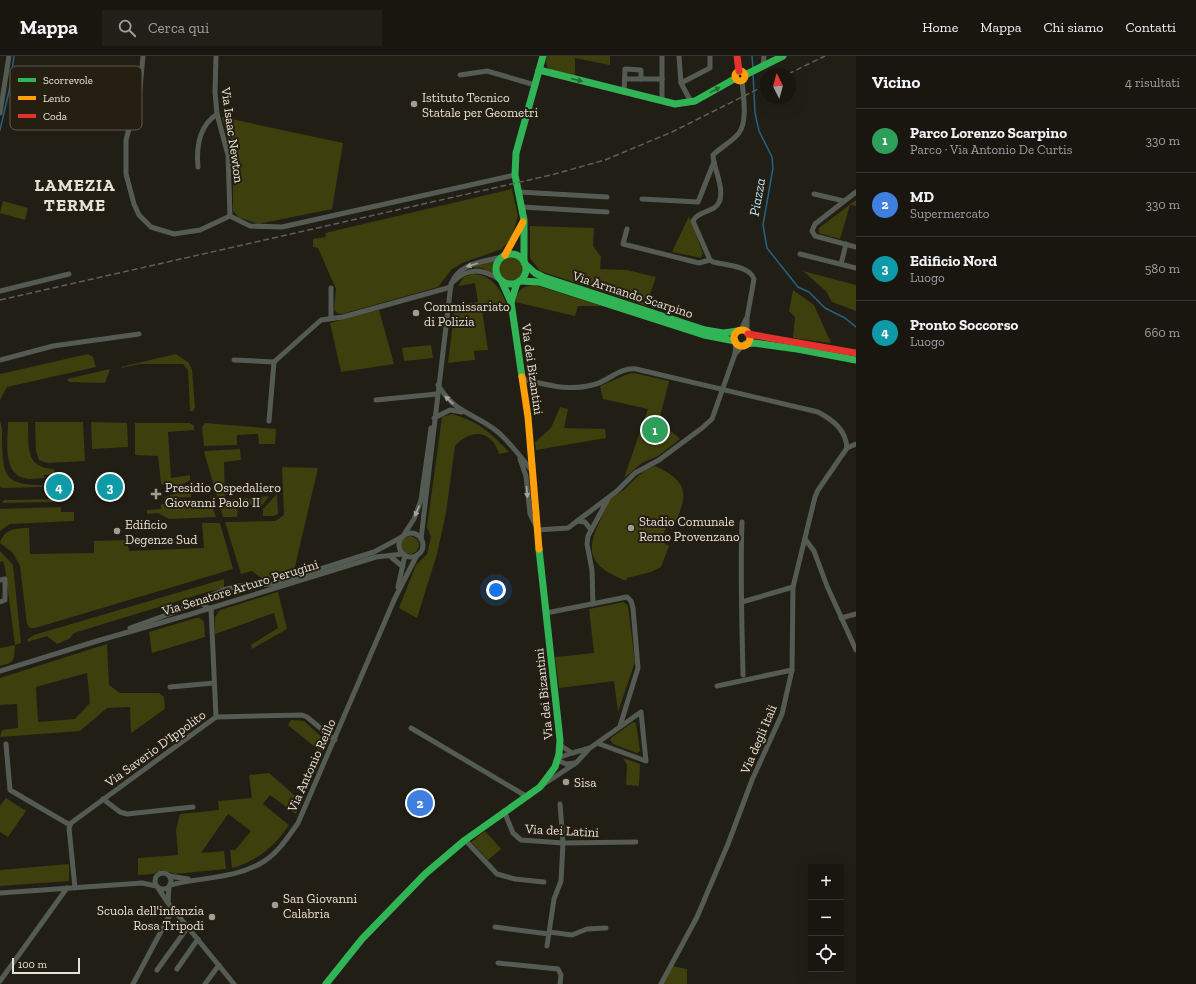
<!DOCTYPE html>
<html lang="it">
<meta charset="utf-8">
<style>
body{margin:0;font-family:"Zilla Slab",serif;background:#221f19;color:#f1f3f6}
.controls{position:absolute;right:12px;bottom:12px;display:grid;overflow:hidden;border-radius:0px;box-shadow:0 4px 16px #0002}
.controls button{width:36px;height:36px;display:grid;place-items:center;padding:0;border:0;border-bottom:1px solid #373530;background:#191610;color:#f1f3f6;font:20px sans-serif}
.compass{position:absolute;left:760px;top:12px;width:36px;height:36px;border-radius:50%;background:#191610;box-shadow:0 4px 16px #0002;rotate:354deg}
.scale{position:absolute;left:12px;bottom:10px;width:68px;box-sizing:border-box;padding-left:4px;border:2px solid #e4e1d8;border-top:0;font-size:11px;line-height:14px;white-space:nowrap;color:#e4e1d8;-webkit-text-stroke:3px #251f12;paint-order:stroke}
.you{position:absolute;left:496px;top:534px;width:14px;height:14px;margin:-10px;border:3px solid #fff;border-radius:50%;background:#1a73e8;box-shadow:0 0 0 6px #1a73e833}
.badge{display:grid;place-items:center;width:26px;height:26px;border-radius:50%;background:#ea580c;color:#fff;font-size:13px;font-weight:700}
.pin{position:absolute;translate:-50% -50%;border:2px solid #fff;box-shadow:0 1px 4px #0006}
.list{margin:0;padding:0;list-style:none}
h2{display:flex;justify-content:space-between;align-items:center;height:52px;margin:0;padding:0 16px;font-size:17px}
h2 small{font-size:13px;font-weight:400;color:#9f9f9f}
.list li{display:grid;grid-template-columns:26px 1fr auto;gap:12px;align-items:center;box-sizing:border-box;height:64px;padding:0 16px;border-top:1px solid #373530}
.list b{display:block;font-size:15px;white-space:nowrap}
.list p{margin:0;font-size:13px;white-space:nowrap;color:#9f9f9f}
.list em{font-size:13px;font-style:normal;color:#9f9f9f}
.icon{flex:none;width:22px;height:22px;fill:none;stroke:currentColor;stroke-width:2;stroke-linecap:round;stroke-linejoin:round}
.map{position:relative;flex:none;width:856px;height:928px;overflow:hidden}
header{display:flex;align-items:center;gap:24px;box-sizing:border-box;height:56px;padding:0 20px;background:#191610;border-bottom:1px solid #373530}
header strong{font-size:19px}
nav{display:flex;gap:22px;margin-inline-start:auto;font-size:14px}
.search{width:280px;height:36px;background:#221f19;display:flex;align-items:center;gap:10px;box-sizing:border-box;padding:0 14px;border-radius:0px;color:#9f9f9f;font-size:15px}
main{display:flex}
aside{flex:1;background:#191610}
.map>svg:first-child{display:block}
</style>
<header>
<strong>Mappa</strong>
<div class="search"><svg class="icon" aria-label="search" viewBox="0 0 24 24"><circle cx="10" cy="10" r="6"/><path d="M15 15l6 6"/></svg>Cerca qui</div>
<nav><a>Home</a><a>Mappa</a><a>Chi siamo</a><a>Contatti</a></nav>
</header>
<main>
<div class="map">
<svg width="856" height="928" viewBox="0 0 856 928">
<rect width="100%" height="100%" fill="#211e16"/>
<g fill="#3d3f0c" fill-rule="evenodd">
<polygon points="547,0 610,0 610,9 575,2 575,20 549,14 546,8"/>
<polygon points="222,61 343,87 332,153 258,168 238,161 233,155 233,125 227,79"/>
<polygon points="512,133 518,160 512,181 502,193 462,207 451,214 438,231 342,258 337,257 334,253 336,233 318,192 313,191 313,183 326,181 325,177"/>
<polygon points="856,144 856,150 850,149 840,183 819,177 819,172"/>
<polygon points="3,145 28,152 25,164 0,157"/>
<polygon points="689,160 703,197 701,202 672,196"/>
<polygon points="530,170 594,172 593,190 601,201 600,213 627,214 656,221 646,250 540,215 530,202"/>
<circle cx="511" cy="213" r="12"/>
<polygon points="497,204 494,209 495,218 482,212 470,211"/>
<polygon points="803,215 856,229 856,255 832,246 826,235"/>
<path d="M472,218C491,218 501,233 507,249L482,254L488,294L474,295L475,304L448,307L455,250L478,246L475,227L458,230L464,221Z"/>
<path d="M535,229L602,250H578L575,260L515,246C517,234 524,229 535,229Z"/>
<polygon points="793,234 814,249 831,287 793,282 795,261 789,255"/>
<polygon points="379,254 394,308 341,316 330,267"/>
<polygon points="431,289 433,302 404,305 402,292"/>
<polygon points="88,298 93,301 96,311 7,331 0,344 0,318"/>
<polygon points="176,298 189,307 192,314 195,352 193,355 190,355 188,314 183,308 140,308 121,312 121,311"/>
<polygon points="110,313 105,327 69,326 67,323"/>
<polygon points="634,317 669,325 659,365 680,383 658,400 642,407 624,422 648,353 603,343 600,330 628,318"/>
<polygon points="560,351 568,353 564,372 605,373 606,382 536,394 535,386 551,372"/>
<path d="M452,358C479,366 490,376 509,396L499,398C492,374 471,372 455,390L446,457L437,498L417,562L399,552L416,509L427,498L431,481L427,471L442,361Z"/>
<path d="M0,366C3,371 2,378 2,384C3,420 4,429 43,429L42,431L2,432L0,431Z"/>
<path d="M8,366H28C29,389 24,412 54,413V419H44V422C38,422 30,424 24,422C2,417 8,382 8,366Z"/>
<polygon points="35,366 83,366 85,405 47,407 39,404 36,395"/>
<polygon points="91,366 127,367 128,391 92,393"/>
<polygon points="135,367 190,367 194,370 194,374 168,376 171,422 190,419 190,424 175,433 165,434 165,429 161,428 158,400 135,399"/>
<polygon points="205,367 276,373 275,388 259,388 258,378 237,379 237,389 204,390 202,371"/>
<polygon points="240,393 241,404 224,406 225,443 238,454 237,461 223,461 204,396 205,395"/>
<path d="M655,410C691,427 688,440 672,473L667,470L660,485L669,490L661,511L651,516L627,522L626,525C593,512 583,498 600,465C603,458 606,449 611,443C615,439 622,436 626,432C635,423 642,414 655,410Z"/>
<polygon points="282,411 318,412 294,515 264,524 252,515 241,518 225,466 275,465 284,459"/>
<polygon points="191,428 191,441 162,442 182,435"/>
<polygon points="277,438 278,458 274,460 263,460 263,453"/>
<polygon points="269,440 260,452 250,448 249,442"/>
<polygon points="248,442 248,452 239,451 231,443"/>
<polygon points="60,443 60,446 2,447 4,444"/>
<polygon points="211,447 216,461 169,463 158,457 147,458 147,454 161,453 161,448"/>
<polygon points="61,451 61,456 74,456 74,465 10,468 0,475 0,453"/>
<path d="M202,467H220L233,513L35,572H30L27,568L20,510L13,497L0,487C4,473 16,472 29,472L30,498L94,497V485L127,484L129,495L204,492Z"/>
<circle cx="410" cy="489" r="9"/>
<path d="M0,495L13,509L21,587L15,589C14,605 15,606 0,610V592L15,589L5,512L3,505L0,506Z"/>
<polygon points="224,523 224,531 74,577 69,583 57,588 47,580 27,586 28,583 34,579"/>
<polygon points="278,536 287,573 252,593 251,589 278,572 274,557 215,578 215,561 220,554"/>
<polygon points="624,546 628,550 635,606 618,656 614,625 559,632 555,601 594,597 589,553"/>
<polygon points="196,562 200,562 204,566 205,581 152,597 149,576"/>
<path d="M107,588L109,629L120,637H159L164,641L165,653L131,677L130,651L107,652L80,675L0,681L2,674L18,672L17,648L0,649V622ZM87,617L90,647L75,663L38,666L36,631Z"/>
<polygon points="291,664 304,665 326,685 322,697 288,669"/>
<polygon points="633,666 636,667 640,695 637,697 613,688 610,684 611,682"/>
<polygon points="623,702 640,708 639,730 626,729 627,709"/>
<path d="M269,717L301,745L296,758L270,739L263,748L289,769C276,789 256,806 232,812L230,794H235L251,775L228,758L201,797L224,795L226,813L175,818L162,814L153,818L138,819V802L178,799L176,774L180,758L219,754L218,745L252,742L249,719Z"/>
<polygon points="6,742 26,755 8,781 0,776 0,750"/>
<polygon points="485,775 501,793 488,804 471,786"/>
<polygon points="69,808 69,825 0,830 0,814"/>
<polygon points="672,910 687,913 687,928 664,928"/>
</g>
<g fill="none" stroke-linecap="round" stroke-linejoin="round">
<g stroke="#266280" stroke-width="1.5">
<polyline points="752,0 753,12"/>
<polyline points="753,18 755,57 759,75 772,101 773,112 763,169 767,192 798,231 809,236 825,252 845,262 856,271"/>
<polyline points="0,74 10,31 14,0"/>
</g>
<g stroke="#545b52" stroke-width="5">
<polyline points="143,0 140,32 126,84 126,118 134,148 139,159 151,171 174,178 200,174 230,160"/>
<polyline points="216,0 215,36 217,58 228,99 230,160"/>
<polyline points="679,0 681,27 691,46"/>
<polyline points="763,10 764,0"/>
<polyline points="460,19 487,15 535,29"/>
<polyline points="625,23 662,23"/>
<path d="M742,24C743,38 748,65 739,77C733,85 721,91 713,99C713,113 730,141 714,152C707,156 696,158 693,165L710,204L713,206C725,209 750,210 754,223L747,262V276"/>
<polyline points="681,27 710,12 710,0"/>
<polyline points="624,36 625,13 641,14 641,23"/>
<polyline points="662,45 662,0"/>
<polyline points="0,57 9,0"/>
<path d="M198,111C196,90 199,70 217,58"/>
<polyline points="519,136 607,141"/>
<polyline points="856,136 815,168 812,175 815,180 856,191"/>
<polyline points="814,138 844,145"/>
<polyline points="642,143 698,146 714,106"/>
<polyline points="522,151 607,156"/>
<polyline points="230,160 250,170 282,171 515,119"/>
<polyline points="627,173 623,188 699,207 710,204"/>
<polyline points="800,198 856,212"/>
<polyline points="841,208 846,188"/>
<path d="M453,226C468,211 482,213 499,223"/>
<polyline points="0,235 69,218"/>
<polyline points="331,262 331,232"/>
<polyline points="741,274 746,263"/>
<polyline points="735,298 743,289"/>
<polyline points="0,304 53,290 139,278"/>
<polyline points="234,304 274,306 321,264 343,261 451,231"/>
<path d="M522,323C548,329 570,336 596,328C609,324 621,311 636,313L818,356C833,364 846,374 847,392"/>
<path d="M438,329C456,359 476,357 499,377C511,388 522,402 532,415"/>
<polyline points="376,344 437,338"/>
<polyline points="434,362 450,354 462,356"/>
<polyline points="269,365 274,306"/>
<polyline points="847,392 856,388"/>
<polyline points="520,403 526,420 530,458 535,468"/>
<polyline points="577,465 585,466 591,474"/>
<path d="M742,466C740,517 742,568 743,619"/>
<polyline points="537,474 568,472 617,435 635,417 659,404 702,372 712,363 735,298 736,287"/>
<circle cx="411" cy="489" r="12"/>
<polyline points="403,480 414,463 421,444 431,372"/>
<path d="M421,483L451,228C459,207 482,206 502,201"/>
<polyline points="805,483 814,495 827,530 856,594"/>
<polyline points="390,500 403,511"/>
<polyline points="0,524 5,523 5,544 0,546"/>
<polyline points="398,531 405,499"/>
<polyline points="206,541 204,549 209,553"/>
<polyline points="742,546 793,531"/>
<polyline points="593,548 592,514 587,488 588,480 608,443"/>
<polyline points="546,557 627,541 631,545 633,552 638,612 620,670"/>
<polyline points="841,562 856,558"/>
<polyline points="130,572 172,557 223,534 239,530 273,528 374,496 402,481"/>
<polyline points="0,615 97,585 188,559 376,501 403,498"/>
<polyline points="717,630 792,614"/>
<polyline points="170,631 214,627"/>
<polyline points="216,661 302,659 307,661 335,684"/>
<polyline points="411,672 526,740"/>
<polyline points="6,688 10,734 70,769"/>
<polyline points="560,689 572,697 590,692 641,656 646,705 597,687"/>
<polyline points="558,702 572,697"/>
<polyline points="557,704 566,708 575,707"/>
<polyline points="544,728 576,707 588,694"/>
<polyline points="103,743 120,756 127,758 193,751"/>
<polyline points="504,755 513,777 521,784 563,787 636,786"/>
<polyline points="465,784 497,818 515,823 544,826"/>
<circle cx="163" cy="825" r="8"/>
<polyline points="169,820 188,823"/>
<path d="M170,829C201,821 235,823 263,806C278,797 288,781 298,767L395,542L417,499"/>
<polyline points="75,832 69,772 71,767 216,661 211,552"/>
<polyline points="158,832 168,847 234,928"/>
<polyline points="0,837 142,827 156,830"/>
<polyline points="168,847 169,831"/>
<polyline points="495,871 549,878"/>
<polyline points="549,876 572,879 587,873 606,872"/>
<polyline points="547,890 554,843 561,825 563,787 560,748"/>
<polyline points="498,907 558,913 561,919 560,928"/>
<polyline points="177,913 198,883"/>
<polyline points="157,914 188,871"/>
<polyline points="0,925 67,832"/>
<polyline points="133,928 173,853"/>
<polyline points="205,928 219,909"/>
<polyline points="661,928 697,861 728,788 752,724 782,658 792,614 793,531 815,441 818,434 847,392"/>
</g>
<g stroke="#30b455" stroke-width="7">
<polyline points="539,14 675,48 695,45 736,22"/>
<polyline points="745,19 783,0"/>
<circle cx="511" cy="213" r="15"/>
<polyline points="524,206 524,164 515,119 516,97 543,0"/>
<polyline points="525,208 535,217 543,221 705,274 723,277 738,275"/>
<polyline points="520,225 539,226 704,279 735,285"/>
<polyline points="502,226 511,246 522,321"/>
<polyline points="511,246 517,227"/>
<polyline points="746,288 754,287 797,293 856,304"/>
<polyline points="326,928 362,883 425,818 465,784 540,731 555,711 559,698 560,684 539,493"/>
</g>
<g stroke="#ff9f0a" stroke-width="7">
<circle cx="740" cy="20" r="5"/>
<polyline points="505,199 523,166"/>
<circle cx="742" cy="282" r="8"/>
<polyline points="522,321 528,361 539,493"/>
</g>
<g stroke="#e5322d" stroke-width="7">
<polyline points="737,0 739,15"/>
<polyline points="748,278 856,297"/>
</g>
<g stroke="#5c6058" stroke-width="1.5" stroke-dasharray="6 3" stroke-linecap="butt">
<polyline points="788,18 825,0"/>
<polyline points="0,244 551,119 605,104 672,76 766,29"/>
</g>
</g>
<defs><path id="oneway-solid" d="M-6-.8H1V-3.2L6.5 0L1 3.2V.8H-6Z"/></defs>
<g fill="#2a6230">
<use href="#oneway-solid" transform="translate(577 24) rotate(14)"/>
<use href="#oneway-solid" transform="translate(715 34) rotate(-29)"/>
</g>
<g fill="#a3a59c">
<use href="#oneway-solid" transform="translate(472 209) rotate(163)"/>
<use href="#oneway-solid" transform="translate(449 344) rotate(-136)"/>
<use href="#oneway-solid" transform="translate(527 436) rotate(85)"/>
<use href="#oneway-solid" transform="translate(417 455) rotate(113)"/>
</g>
<g fill="#a09d94" stroke="#251f12" stroke-width="1.5">
<circle cx="414" cy="48" r="4"/>
<circle cx="416" cy="257" r="4"/>
<path d="M154 432h4v4h4v4h-4v4h-4v-4h-4v-4h4z"/>
<circle cx="631" cy="472" r="4"/>
<circle cx="117" cy="475" r="4"/>
<circle cx="566" cy="726" r="4"/>
<circle cx="275" cy="849" r="4"/>
<circle cx="212" cy="861" r="4"/>
</g>
<g text-anchor="middle" stroke-width="4" stroke-linejoin="round" paint-order="stroke">
<g font-size="13" fill="#e4e1d8" stroke="#251f12" text-anchor="start">
<text x="422" y="46">Istituto Tecnico<tspan x="422" dy="15">Statale per Geometri</tspan></text>
<text x="424" y="255">Commissariato<tspan x="424" dy="15">di Polizia</tspan></text>
<text x="165" y="436">Presidio Ospedaliero<tspan x="165" dy="15">Giovanni Paolo II</tspan></text>
<text x="639" y="470">Stadio Comunale<tspan x="639" dy="15">Remo Provenzano</tspan></text>
<text x="125" y="473">Edificio<tspan x="125" dy="15">Degenze Sud</tspan></text>
<text x="574" y="731">Sisa</text>
<text x="283" y="847">San Giovanni<tspan x="283" dy="15">Calabria</tspan></text>
<text x="204" y="859" text-anchor="end">Scuola dell'infanzia<tspan x="204" dy="15">Rosa Tripodi</tspan></text>
</g>
<g font-size="13" fill="#e4e1d8" stroke="#251f12">
<text transform="translate(233 79) rotate(82)" y="5">Via Isaac Newton</text>
<text transform="translate(633 238) rotate(18)" y="5">Via Armando Scarpino</text>
<text transform="translate(533 313) rotate(82)" y="5">Via dei Bizantini</text>
<text transform="translate(240 531) rotate(-17)" y="5">Via Senatore Arturo Perugini</text>
<text transform="translate(543 638) rotate(-96)" y="5">Via dei Bizantini</text>
<text transform="translate(758 683) rotate(-67)" y="5">Via degli Itali</text>
<text transform="translate(155 692) rotate(-36)" y="5">Via Saverio D'Ippolito</text>
<text transform="translate(311 709) rotate(-66)" y="5">Via Antonio Reillo</text>
<text transform="translate(562 774) rotate(3)" y="5">Via dei Latini</text>
</g>
<g font-size="14" font-style="italic" fill="#bae3fb" stroke="#251f12">
<text transform="translate(757 141) rotate(-80)" y="5">Piazza</text>
</g>
<g font-size="17" font-weight="bold" letter-spacing="1" fill="#e4e1d8" stroke="#251f12">
<text x="75" y="135">LAMEZIA<tspan x="75" dy="20">TERME</tspan></text>
</g>
</g>
<rect x="10" y="10" width="132" height="64" rx="6" fill="#251f12" stroke="#5e594d" stroke-width="1"/>
<rect x="18" y="22" width="18" height="4" fill="#30b455"/>
<rect x="18" y="40" width="18" height="4" fill="#ff9f0a"/>
<rect x="18" y="58" width="18" height="4" fill="#e5322d"/>
<g font-size="11" fill="#e4e1d8">
<text x="43" y="28">Scorrevole</text>
<text x="43" y="46">Lento</text>
<text x="43" y="64">Coda</text>
</g>
</svg>
<div class="controls">
<button>+</button>
<button>−</button>
<button><svg class="icon" aria-label="locate" viewBox="0 0 24 24"><circle cx="12" cy="12" r="6"/><path d="M12 2v4M12 18v4M2 12h4M18 12h4"/></svg></button>
</div>
<svg class="compass" viewBox="-18 -18 36 36"><path d="M0-13l5 13h-10z" fill="#e53935"/><path d="M0 13l5-13h-10z" fill="#9f9f9f"/></svg>
<div class="scale">100 m</div>
<div class="you"></div>
<div class="pin badge" style="left:655px;top:374px;background:#2e9e5b">1</div>
<div class="pin badge" style="left:420px;top:747px;background:#3f7fe0">2</div>
<div class="pin badge" style="left:110px;top:431px;background:#0f9aa8">3</div>
<div class="pin badge" style="left:59px;top:431px;background:#0f9aa8">4</div>
</div>
<aside>
<h2>Vicino<small>4 risultati</small></h2>
<ul class="list">
<li><span class="badge" style="background:#2e9e5b">1</span><div><b>Parco Lorenzo Scarpino</b><p>Parco · Via Antonio De Curtis</p></div><em>330 m</em></li>
<li><span class="badge" style="background:#3f7fe0">2</span><div><b>MD</b><p>Supermercato</p></div><em>330 m</em></li>
<li><span class="badge" style="background:#0f9aa8">3</span><div><b>Edificio Nord</b><p>Luogo</p></div><em>580 m</em></li>
<li><span class="badge" style="background:#0f9aa8">4</span><div><b>Pronto Soccorso</b><p>Luogo</p></div><em>660 m</em></li>
</ul>
</aside>
</main>
